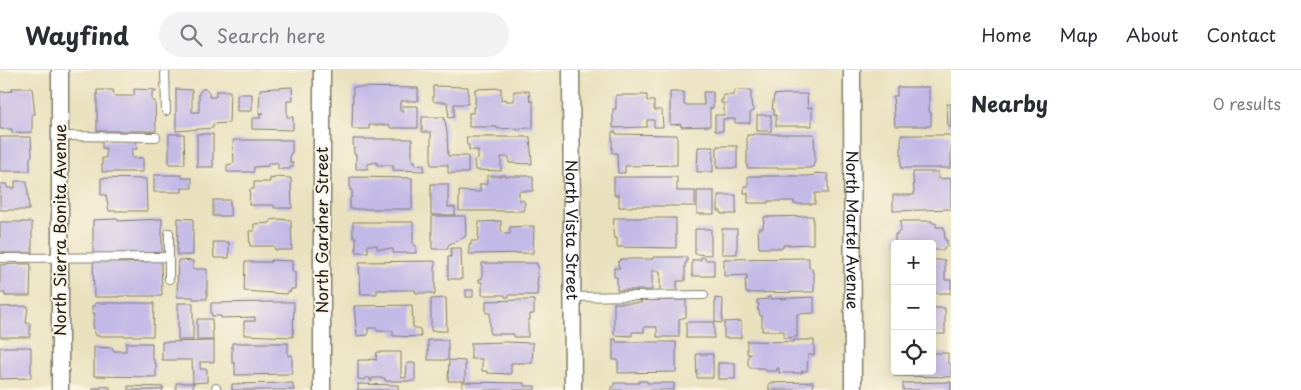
<!DOCTYPE html>
<meta charset="utf-8">
<style>
body{margin:0;font-family:"Playpen Sans",sans-serif;background:#f2f2f3;color:#2b2b33}
.controls{position:absolute;right:15px;bottom:15px;display:grid;overflow:hidden;border-radius:5px;box-shadow:0 2px 12px #0003}
.controls button{width:45px;height:45px;display:grid;place-items:center;padding:0;border:0;border-bottom:1px solid #e1e1e2;background:#fff;color:#2b2b33;font:25px sans-serif}
.list{margin:0;padding:0;list-style:none}
h2{display:flex;justify-content:space-between;align-items:center;height:65px;margin:0;padding:0 20px;font-size:21px}
h2 small{font-size:16px;font-weight:400;color:#7c7c81}
.icon{flex:none;width:28px;height:28px;fill:none;stroke:currentColor;stroke-width:2;stroke-linecap:round;stroke-linejoin:round}
.map{position:relative;flex:none;width:951px;height:320px;overflow:hidden}
header{display:flex;align-items:center;gap:30px;box-sizing:border-box;height:70px;padding:0 25px;background:#fff;border-bottom:1px solid #e1e1e2}
header strong{font-size:24px}
nav{display:flex;gap:28px;margin-inline-start:auto;font-size:18px}
.search{width:350px;height:45px;background:#f2f2f3;display:flex;align-items:center;gap:12px;box-sizing:border-box;padding:0 18px;border-radius:28px;color:#7c7c81;font-size:19px}
main{display:flex}
aside{flex:1;background:#fff}
.map>svg:first-child{display:block}
</style>
<header>
<strong>Wayfind</strong>
<div class="search"><svg class="icon" aria-label="search" viewBox="0 0 24 24"><circle cx="10" cy="10" r="6"/><path d="M15 15l6 6"/></svg>Search here</div>
<nav><a>Home</a><a>Map</a><a>About</a><a>Contact</a></nav>
</header>
<main>
<div class="map">
<svg width="951" height="320" viewBox="0 0 951 320">
<rect width="100%" height="100%" fill="#fcf5e5"/>
<filter id="ink" filterUnits="userSpaceOnUse"><feTurbulence type="fractalNoise" baseFrequency=".02" numOctaves="2"/><feDisplacementMap in="SourceGraphic" scale="10" xChannelSelector="R" yChannelSelector="G"/><feConvolveMatrix kernelMatrix="1 2 1 2 8 2 1 2 1" color-interpolation-filters="sRGB"/></filter>
<filter id="wash" filterUnits="userSpaceOnUse"><feTurbulence type="fractalNoise" baseFrequency=".0096" numOctaves="4" result="noise"/><feDisplacementMap in="SourceGraphic" scale="20" xChannelSelector="R" yChannelSelector="G"/><feGaussianBlur stdDeviation="1.12" result="paint"/><feColorMatrix in="noise" values="0 0 0 0 0 0 0 0 0 0 0 0 0 0 0 0 0 1.4 0 .05"/><feComposite in="paint" operator="in"/></filter>
<g filter="url(#wash)">
<rect width="100%" height="100%" fill="#e9e1bd"/>
<g id="blocks">
<g fill="#c3b9e7">
<polygon points="433,16 468,17 468,34 454,34 454,47 449,48 447,32 435,32 433,30"/>
<polygon points="292,17 293,31 287,31 287,47 293,47 293,60 252,59 252,48 261,48 259,44 264,43 259,43 260,19"/>
<polygon points="353,17 418,18 418,31 400,31 400,41 403,41 403,36 418,36 418,58 390,58 390,55 369,55 369,59 352,59"/>
<polygon points="897,17 929,17 929,42 931,42 931,56 895,56 893,26 897,26"/>
<polygon points="12,18 32,18 35,44 32,44 32,62 12,63 12,59 0,59 0,22 13,21"/>
<polygon points="501,18 501,30 506,29 506,31 514,31 514,21 529,21 530,31 533,31 533,58 520,58 520,60 517,60 517,58 497,59 497,57 469,57 469,43 473,43 473,37 475,37 475,19"/>
<polygon points="134,19 156,20 156,22 152,22 152,31 155,31 156,61 97,61 97,20 113,20 114,26 134,26"/>
<polygon points="176,19 192,20 192,42 199,42 199,23 202,19 206,19 209,22 209,27 216,27 216,21 230,21 229,53 213,54 213,58 176,61"/>
<polygon points="739,20 751,20 751,31 752,38 754,38 754,41 750,43 750,53 735,53 735,49 723,49 723,61 715,61 715,45 724,45 724,33 721,33 721,30 723,30 723,25 734,25 734,21"/>
<polygon points="670,22 684,22 684,35 704,35 703,22 713,22 713,38 710,38 710,56 681,57 681,54 670,55"/>
<polygon points="238,24 252,24 252,41 237,41 237,25"/>
<polygon points="783,24 807,24 808,38 812,37 812,56 776,56 776,45 774,45 774,39 772,39 774,25"/>
<polygon points="616,25 647,25 647,31 654,31 654,40 662,40 663,57 654,57 654,50 647,50 647,57 613,58 613,39 616,39"/>
<polygon points="947,34 951,34 951,57 948,57"/>
<rect x="757" y="45" width="14" height="16"/>
<polygon points="422,47 444,47 447,62 448,86 468,86 468,103 448,103 448,95 431,95 431,62 422,62"/>
<polygon points="612,62 616,62 616,64 677,65 677,95 625,96 625,103 618,103 617,83 612,83"/>
<polygon points="169,64 184,64 185,94 169,94"/>
<rect x="197" y="64" width="16" height="33"/>
<polygon points="753,64 814,64 815,90 813,97 811,97 811,98 747,98 747,65 753,65"/>
<rect x="901" y="65" width="50" height="33"/>
<polygon points="0,67 31,67 32,85 30,88 30,101 0,101"/>
<polygon points="466,67 530,67 532,94 509,93 509,87 501,87 501,101 475,100 474,90 478,89 478,80 469,80 469,75 467,75"/>
<polygon points="353,69 412,69 412,91 415,91 415,95 424,94 424,101 393,100 393,95 377,95 377,92 368,94 368,99 356,99 356,84 354,84"/>
<polygon points="136,70 137,79 132,79 132,88 143,88 143,102 102,102 102,88 106,88 106,78 102,78 102,71"/>
<polygon points="233,70 292,70 292,83 290,84 290,93 293,93 293,97 290,97 290,99 278,99 278,93 268,93 268,96 254,97 254,102 227,102 227,95 234,93"/>
<rect x="717" y="76" width="20" height="22"/>
<polygon points="698,77 713,77 713,102 697,102"/>
<polygon points="913,102 938,102 938,109 951,108 951,139 893,141 893,125 914,125"/>
<polygon points="815,103 828,104 828,123 815,123 815,134 794,134 794,131 768,131 768,133 748,133 748,123 744,123 744,116 748,116 748,106 809,106 815,105"/>
<polygon points="154,105 182,105 182,108 192,108 192,118 182,118 182,122 154,122"/>
<polygon points="501,105 505,105 505,106 533,106 533,121 519,121 519,130 523,130 525,133 523,141 459,141 459,121 480,122 480,114 487,114 487,106 501,106"/>
<polygon points="274,107 291,108 292,138 274,138 274,135 249,135 250,119 254,119 254,112 270,112 270,108 274,109"/>
<polygon points="352,107 412,108 412,139 350,139 350,127 352,127 352,120 350,120 350,108"/>
<polygon points="614,107 677,107 677,121 695,121 695,136 632,136 632,137 619,137 619,125 614,125"/>
<polygon points="101,108 146,109 147,141 109,141 106,125 101,125"/>
<polygon points="15,111 27,111 29,140 0,140 0,114 7,114 7,118 15,118"/>
<polygon points="431,114 448,114 448,137 455,137 455,145 431,145"/>
<rect x="697" y="121" width="17" height="23"/>
<polygon points="718,125 736,125 736,144 721,144 721,141 718,141"/>
<rect x="213" y="130" width="17" height="16"/>
<polygon points="432,146 465,146 466,164 465,167 448,175 448,179 432,179"/>
<polygon points="813,146 813,174 783,175 783,178 759,178 758,158 763,158 764,147"/>
<polygon points="178,148 193,149 193,185 177,185"/>
<polygon points="614,148 676,148 676,178 617,177 617,168 614,168 613,161"/>
<polygon points="118,149 118,151 162,149 162,185 93,186 93,150"/>
<polygon points="277,149 291,150 292,180 275,180 274,176 250,176 249,161 254,161 254,154 270,153 270,150"/>
<polygon points="501,151 501,160 505,164 510,164 510,157 534,156 533,183 469,184 469,175 471,175 471,171 478,171 479,152"/>
<polygon points="900,151 932,151 932,153 936,153 936,157 944,157 945,170 947,170 947,177 944,177 944,180 932,180 932,174 895,174 895,164 898,164 898,161 901,161"/>
<polygon points="0,152 32,152 32,183 4,183 4,182 0,182"/>
<polygon points="353,152 413,152 413,175 416,175 416,183 393,183 393,179 377,179 377,175 368,175 368,182 356,182 356,167 353,167"/>
<polygon points="695,159 711,159 711,185 695,184"/>
<rect x="722" y="159" width="15" height="25"/>
<polygon points="213,172 229,172 229,188 214,188"/>
<polygon points="451,178 461,178 462,209 448,209 448,187 451,187"/>
<polygon points="653,187 687,187 687,193 685,193 685,211 677,211 677,222 660,221 660,201 653,201 653,200 652,200 652,220 617,220 617,207 614,207 614,198 620,198 618,195 618,192 621,189 653,189"/>
<polygon points="701,187 705,187 705,190 714,190 714,206 692,206 692,190 701,190"/>
<polygon points="809,188 809,198 812,198 813,204 814,204 814,222 746,223 745,210 747,210 747,205 724,206 724,189"/>
<polygon points="178,190 193,191 193,199 207,199 207,229 193,229 193,227 177,227"/>
<polygon points="271,190 292,191 292,202 295,202 295,219 291,219 290,222 287,222 287,224 244,221 245,192 271,192"/>
<polygon points="932,190 945,190 945,210 951,210 951,223 932,223"/>
<polygon points="93,191 119,191 119,193 161,191 162,226 119,226 119,227 94,227"/>
<polygon points="435,191 435,225 433,225 433,223 416,223 415,220 377,220 377,224 361,224 359,192"/>
<polygon points="482,193 537,193 537,196 538,196 538,202 537,202 537,205 538,205 537,216 538,216 537,225 509,225 509,227 505,227 505,225 482,225 482,212 479,212 479,209 482,209"/>
<polygon points="18,194 31,194 30,226 5,226 5,223 0,223 0,195"/>
<rect x="466" y="220" width="7" height="7"/>
<polygon points="768,227 771,227 771,229 814,227 814,243 797,244 797,267 784,268 784,261 762,261 762,246 760,246 759,240 757,240 759,234 757,234 757,230 768,229"/>
<polygon points="446,228 447,261 431,261 431,229"/>
<polygon points="715,228 723,229 722,253 715,252"/>
<polygon points="517,230 534,230 534,244 530,244 530,250 528,250 528,267 514,267 514,264 490,264 490,243 486,243 486,231"/>
<polygon points="641,230 686,230 686,247 679,249 679,267 657,267 657,257 644,257 644,262 632,262 632,266 614,265 614,233 641,233"/>
<polygon points="273,232 294,232 293,267 244,265 244,251 255,251 255,247 221,248 221,246 212,246 211,243 211,233"/>
<polygon points="95,233 154,233 153,266 96,266 96,264 94,264 93,252 95,243 92,243 92,236 95,236"/>
<rect x="178" y="233" width="15" height="37"/>
<polygon points="412,235 413,257 420,259 421,267 393,266 393,261 377,261 377,258 368,258 368,265 357,266 354,236"/>
<polygon points="932,235 934,235 934,238 945,238 945,264 932,264"/>
<polygon points="28,236 26,253 30,253 30,267 0,267 0,237"/>
<polygon points="197,249 212,249 213,270 197,270"/>
<polygon points="741,251 741,268 724,268 724,252"/>
<rect x="686" y="252" width="28" height="16"/>
<polygon points="613,269 616,269 616,272 676,272 676,302 618,303 618,290 613,290"/>
<rect x="428" y="270" width="20" height="20"/>
<polygon points="794,270 814,270 814,285 808,285 807,301 802,301 802,303 779,303 779,298 777,298 777,301 765,301 765,298 750,298 750,296 748,296 748,286 751,284 747,284 747,271 794,272"/>
<polygon points="214,271 214,292 200,292 200,299 207,299 207,312 193,313 192,290 162,290 162,272"/>
<polygon points="505,272 533,273 532,293 511,293 511,304 487,303 487,301 482,301 482,289 471,289 471,273"/>
<polygon points="126,273 152,273 152,289 154,289 154,293 156,293 156,307 94,306 94,277 113,278 113,281 126,281"/>
<polygon points="232,273 288,273 288,286 292,285 292,304 235,305 235,293 232,293"/>
<polygon points="0,277 31,277 31,308 0,309"/>
<polygon points="377,282 401,282 401,307 406,308 407,293 415,293 415,311 385,311 385,308 372,308 372,311 370,311 370,308 365,308 365,310 358,309 358,290 370,290 370,289 377,290 376,289"/>
<polygon points="932,283 948,283 948,294 951,294 951,307 894,306 894,301 932,301"/>
<polygon points="696,284 713,284 713,308 697,308"/>
<polygon points="449,290 465,291 465,311 448,311"/>
<rect x="718" y="293" width="17" height="16"/>
<polygon points="639,311 647,311 647,313 674,313 674,320 611,320 611,317 614,317 614,313 639,313"/>
<polygon points="462,312 524,313 524,316 535,316 535,320 462,320"/>
<polygon points="813,312 813,320 769,320 769,313"/>
<polygon points="951,312 951,320 903,320 903,313"/>
<rect x="176" y="313" width="17" height="7"/>
<polygon points="293,313 293,318 295,320 232,320 232,314"/>
<polygon points="358,314 398,315 398,320 358,320"/>
<polygon points="101,316 110,317 110,320 93,320 93,318 101,318"/>
<polygon points="128,316 163,317 163,320 128,320"/>
</g>
</g>
</g>
<g filter="url(#ink)">
<use href="#blocks" fill-opacity="0" stroke="#827e6c" stroke-width="1"/>
<g fill="none" stroke-linecap="round" stroke-linejoin="round">
<defs>
<g id="service">
<polyline points="165,0 166,41"/>
<polyline points="60,66 156,67"/>
<polyline points="169,163 169,187"/>
<polyline points="0,188 169,187 169,209"/>
<polyline points="573,227 704,225"/>
<polyline points="216,318 216,320"/>
</g>
<g id="minor">
<polyline points="60,0 60,320"/>
<path id="s1" d="M571,0L573,320"/>
<path id="s2" d="M852,0L853,320"/>
<polyline points="322,320 322,0"/>
</g>
</defs>
<use href="#service" stroke="#827e6c" stroke-width="10"/>
<use href="#minor" stroke="#827e6c" stroke-width="19"/>
<use href="#service" stroke="#fff" stroke-width="8"/>
<use href="#minor" stroke="#fff" stroke-width="16"/>
</g>
</g>
<g text-anchor="middle" stroke-width="4" stroke-linejoin="round" paint-order="stroke">
<g font-size="16" fill="#1c1c1c" stroke="#fcf5e5">
<text transform="translate(60 160) rotate(-90)" y="6">North Sierra Bonita Avenue</text>
<text transform="translate(322 160) rotate(-90)" y="6">North Gardner Street</text>
<text dy="6" stroke="none"><textPath href="#s1" startOffset="160">North Vista Street</textPath></text>
<text dy="6" stroke="none"><textPath href="#s2" startOffset="160">North Martel Avenue</textPath></text>
</g>
</g>
</svg>
<div class="controls">
<button>+</button>
<button>−</button>
<button><svg class="icon" aria-label="locate" viewBox="0 0 24 24"><circle cx="12" cy="12" r="6"/><path d="M12 2v4M12 18v4M2 12h4M18 12h4"/></svg></button>
</div>
</div>
<aside>
<h2>Nearby<small>0 results</small></h2>
<ul class="list">
</ul>
</aside>
</main>
